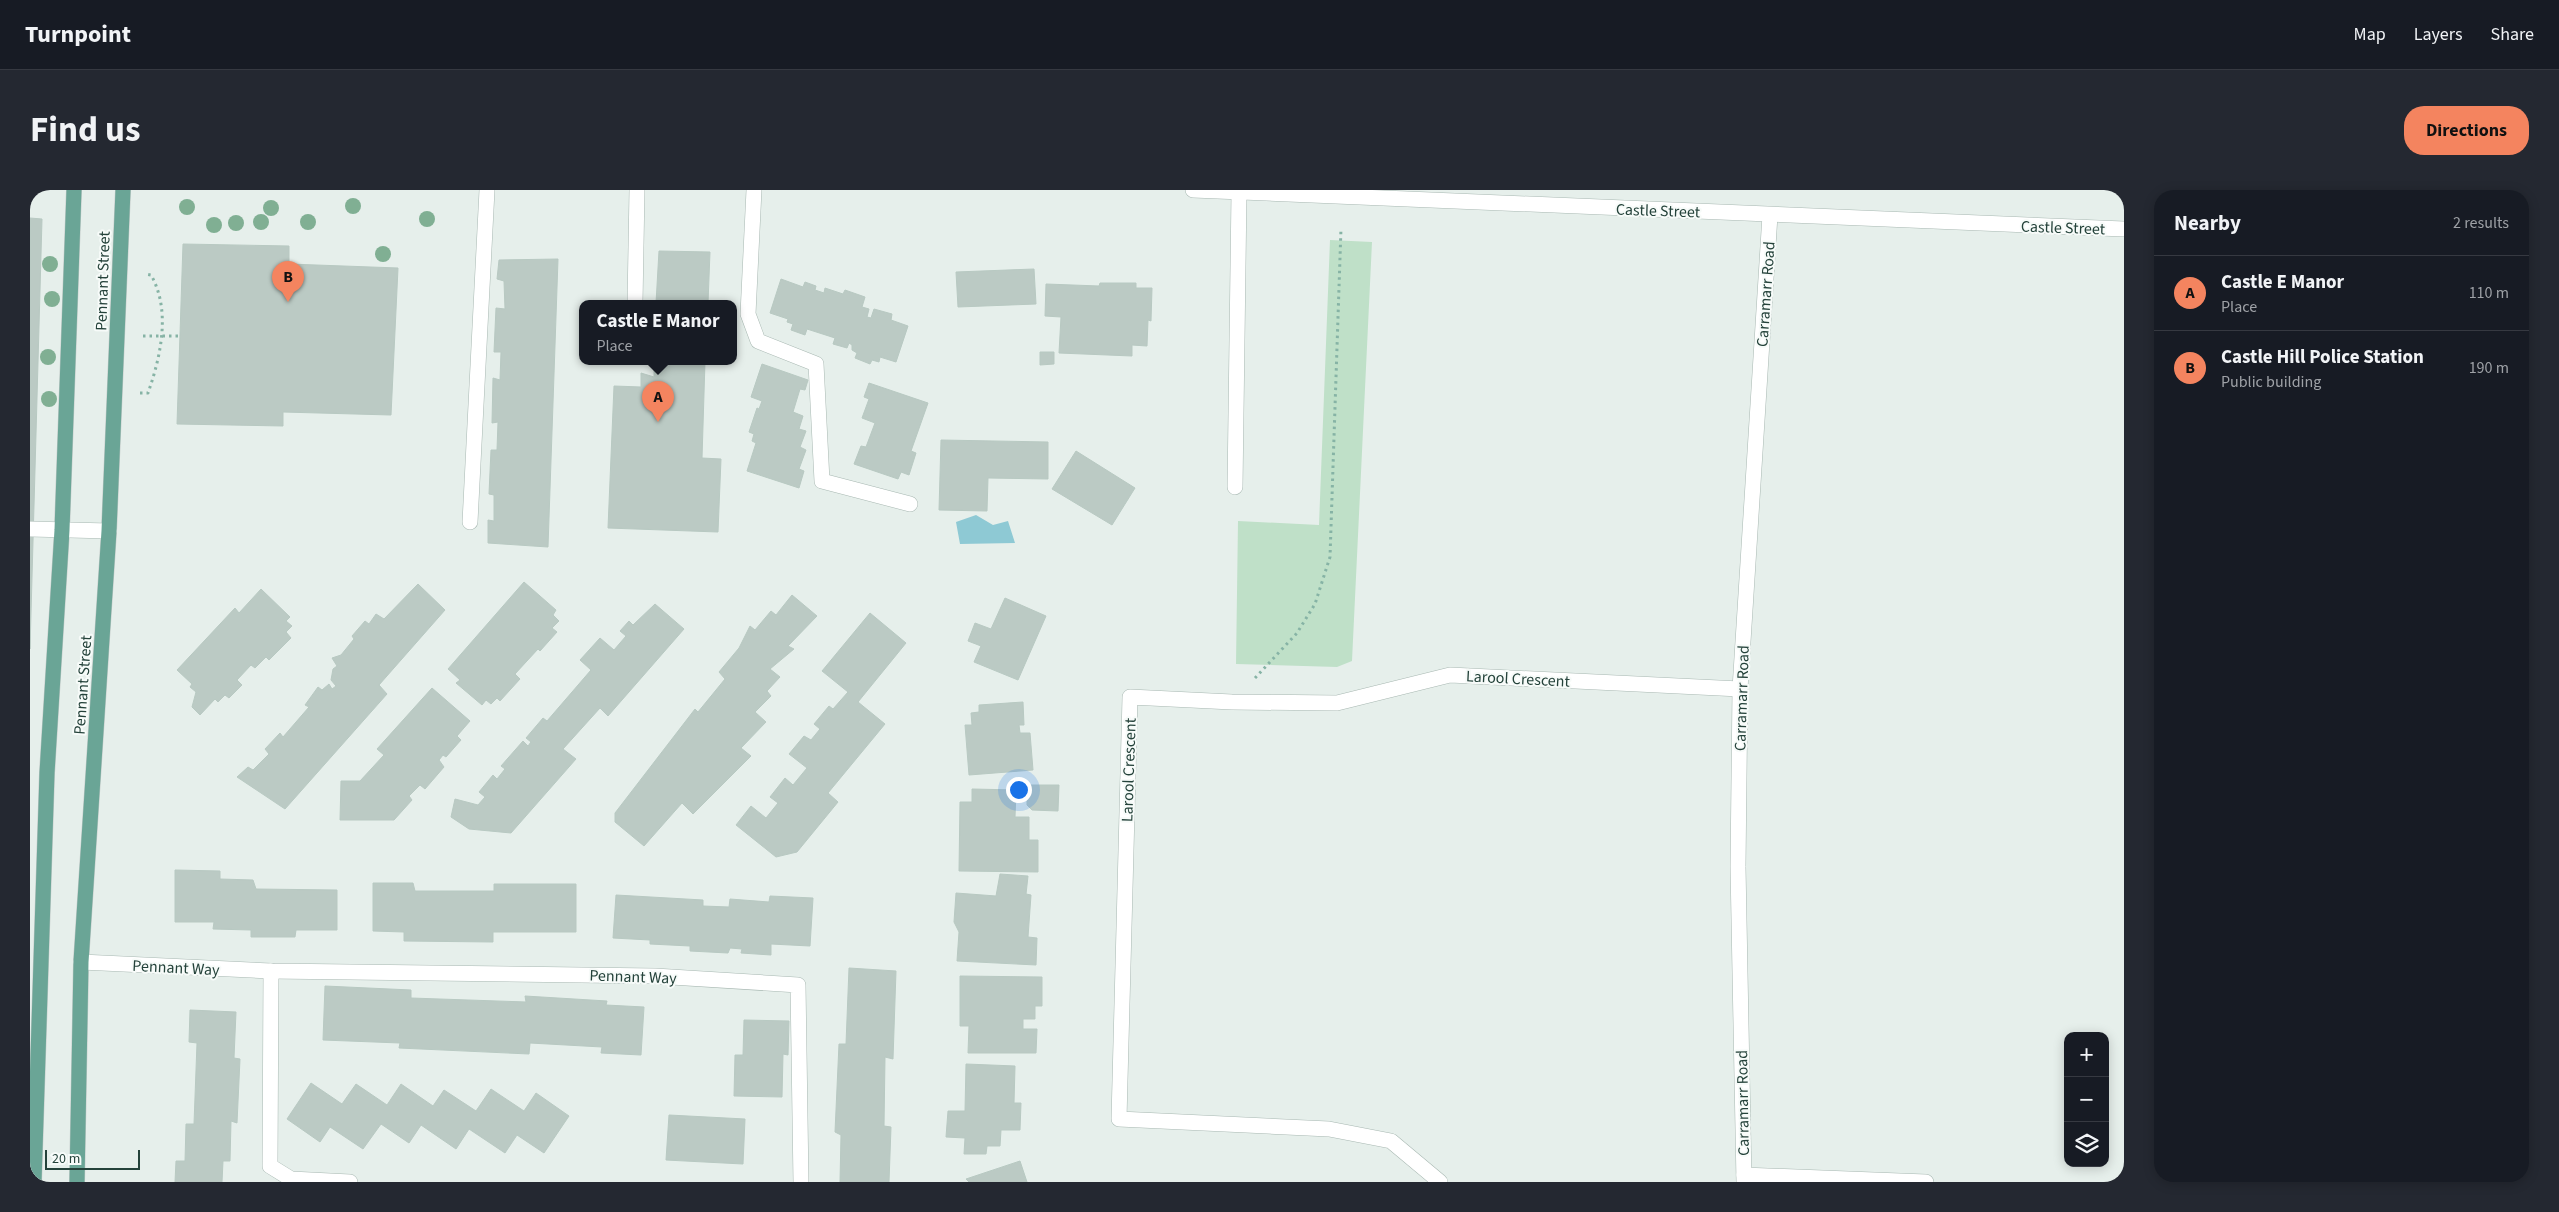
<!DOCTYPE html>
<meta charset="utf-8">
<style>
body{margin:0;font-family:"Source Sans 3",sans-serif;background:#242831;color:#f1f3f6}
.controls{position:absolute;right:15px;bottom:15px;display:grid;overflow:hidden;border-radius:10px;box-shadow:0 2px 12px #0003}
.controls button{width:45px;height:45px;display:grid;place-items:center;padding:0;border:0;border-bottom:1px solid #363941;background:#171b24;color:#f1f3f6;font:25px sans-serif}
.scale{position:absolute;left:15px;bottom:12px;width:95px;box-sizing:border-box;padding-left:5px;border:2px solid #24423a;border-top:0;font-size:14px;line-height:18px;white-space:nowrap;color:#24423a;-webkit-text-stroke:4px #f7fbf9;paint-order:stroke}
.you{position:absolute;left:988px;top:599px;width:18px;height:18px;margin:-12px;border:4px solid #fff;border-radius:50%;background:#1a73e8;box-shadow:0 0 0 8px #1a73e833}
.badge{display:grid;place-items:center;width:32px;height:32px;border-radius:50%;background:#f4845f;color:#111;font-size:16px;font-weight:700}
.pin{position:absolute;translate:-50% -41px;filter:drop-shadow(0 1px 2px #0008)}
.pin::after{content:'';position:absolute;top:26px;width:18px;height:15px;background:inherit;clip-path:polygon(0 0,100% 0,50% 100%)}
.popup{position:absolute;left:549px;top:110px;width:158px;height:65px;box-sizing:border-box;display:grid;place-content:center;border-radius:10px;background:#171b24;filter:drop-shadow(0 1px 4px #0005);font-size:16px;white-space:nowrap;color:#9ea1a6}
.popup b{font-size:19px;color:#f1f3f6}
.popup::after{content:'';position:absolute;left:50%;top:100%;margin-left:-10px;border:10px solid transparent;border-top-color:#171b24}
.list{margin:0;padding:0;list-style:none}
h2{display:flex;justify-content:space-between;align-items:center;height:65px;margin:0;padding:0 20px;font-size:21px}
h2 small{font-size:16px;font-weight:400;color:#9ea1a6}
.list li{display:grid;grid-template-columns:32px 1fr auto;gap:15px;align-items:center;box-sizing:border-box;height:75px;padding:0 20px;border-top:1px solid #363941}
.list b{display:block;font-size:19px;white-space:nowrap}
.list p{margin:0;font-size:16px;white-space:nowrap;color:#9ea1a6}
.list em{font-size:16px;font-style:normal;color:#9ea1a6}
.icon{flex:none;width:28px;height:28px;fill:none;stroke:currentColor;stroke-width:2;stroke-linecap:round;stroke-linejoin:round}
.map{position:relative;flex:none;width:2094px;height:992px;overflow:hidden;border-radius:20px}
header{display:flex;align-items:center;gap:30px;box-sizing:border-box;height:70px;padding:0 25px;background:#171b24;border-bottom:1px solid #363941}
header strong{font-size:24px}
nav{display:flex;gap:28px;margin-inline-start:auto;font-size:18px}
.intro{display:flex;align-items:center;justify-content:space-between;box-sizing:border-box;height:120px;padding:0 30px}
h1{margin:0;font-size:35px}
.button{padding:12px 22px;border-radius:20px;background:#f4845f;color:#111;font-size:18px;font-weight:700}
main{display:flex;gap:30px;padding:0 30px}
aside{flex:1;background:#171b24;border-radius:20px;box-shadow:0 2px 12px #0003}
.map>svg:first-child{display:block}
</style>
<header>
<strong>Turnpoint</strong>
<nav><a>Map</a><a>Layers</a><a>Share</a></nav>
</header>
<div class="intro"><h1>Find us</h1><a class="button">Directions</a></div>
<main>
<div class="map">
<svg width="2094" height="992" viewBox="0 0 2094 992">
<rect width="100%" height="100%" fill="#e6efeb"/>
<polygon fill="#bfe0c8" points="1300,50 1342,52 1322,471 1307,477 1206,474 1208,331 1289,335"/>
<polygon fill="#8ec9d4" points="946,325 963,335 978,331 985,353 930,354 926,332"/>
<g fill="#bbcac4" stroke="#b8c9c2">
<polygon points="0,28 12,29 0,459"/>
<polygon points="153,54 259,56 259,74 368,78 361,225 253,222 253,236 147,234"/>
<polygon points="629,61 680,62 678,113 626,113"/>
<polygon points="528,69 518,357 458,353 458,330 464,331 464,305 459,304 461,260 467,260 468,232 462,233 463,188 470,190 471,162 464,162 466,118 475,119 474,91 467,89 469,70"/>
<polygon points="1004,79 1006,114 928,117 926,82"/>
<polygon points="751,89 773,97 775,92 786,96 785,100 794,103 795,98 813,104 815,100 835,107 832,117 839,119 837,127 841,128 844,119 862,124 861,130 878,136 866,172 850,167 849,172 842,170 840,174 825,168 827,163 822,160 822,155 819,153 817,158 803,154 805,148 777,139 775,145 761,140 763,134 757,132 758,129 740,123"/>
<polygon points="1070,93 1106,93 1106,98 1122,98 1121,131 1118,130 1117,156 1102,155 1102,166 1029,163 1031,127 1015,126 1016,94 1069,96"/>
<polygon points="1010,162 1024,162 1024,174 1010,175"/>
<polygon points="624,171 675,171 672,268 691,269 688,342 578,338 584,196 611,197 611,183 624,187"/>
<polygon points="732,174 778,190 775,200 770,199 763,222 773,226 769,239 776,241 770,257 776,260 769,279 774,281 769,298 717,281 726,253 722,251 724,244 719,242 727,218 729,219 732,211 721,207"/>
<polygon points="839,193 898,213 881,261 886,263 879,285 871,282 868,289 824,274 831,256 836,257 845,233 832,228 839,209 834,207"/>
<polygon points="911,250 1018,252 1018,289 958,288 957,321 909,320"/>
<polygon points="1046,261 1105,298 1082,335 1022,299"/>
<polygon points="494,392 526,420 523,425 529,431 522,438 527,442 510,461 508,459 485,484 490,489 470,511 467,508 461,514 456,510 452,515 426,493 430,490 418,479"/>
<polygon points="388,394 415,420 349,495 357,504 255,619 207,587 218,577 223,580 239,564 235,559 250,543 253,547 279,517 275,515 288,497 292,500 299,494 302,499 306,496 301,490 303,479 307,476 302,468 311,465 324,449 322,446 335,431 339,434 346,424 354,429"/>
<polygon points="231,399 260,427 256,431 262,436 256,442 261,448 239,470 236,467 225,478 221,475 207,490 212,495 199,508 195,505 188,512 185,509 170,525 162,517 166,502 160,497 162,494 147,480 205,418 209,423"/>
<polygon points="762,405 787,426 758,456 764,459 740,479 750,487 737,501 741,506 725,522 736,532 711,558 721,566 663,624 652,613 614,656 585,632 585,623 665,519 668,522 695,489 689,482 709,458 720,436 725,440 741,421 746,425"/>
<polygon points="975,408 1016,426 988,490 944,472 951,456 938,451 945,433 961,439"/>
<polygon points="625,414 654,439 578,526 570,518 533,559 546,569 481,643 439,639 421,627 425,609 448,615 455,607 449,602 463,585 467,589 475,579 471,576 493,551 498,556 501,552 496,548 513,528 517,531 561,480 550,470 570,448 584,460 596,446 590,441 599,431 603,435"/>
<polygon points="840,423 876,453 828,512 855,534 798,603 808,612 767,662 746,667 706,635 721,616 736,628 748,613 740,607 755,588 763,595 777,578 759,564 774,546 781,550 790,539 784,534 799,516 803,519 818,502 792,481"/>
<polygon points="402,498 440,531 427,546 431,550 416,567 413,565 409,570 414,577 395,599 390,595 379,606 382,610 364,630 310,630 311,591 330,591 354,565 347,559"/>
<polygon points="993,512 994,535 989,535 990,543 1000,543 1003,580 939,585 935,535 942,535 941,523 949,522 949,515"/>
<polygon points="997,595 1029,595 1028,621 1002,620 997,615"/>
<polygon points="942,599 986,600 985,627 999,627 999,650 1008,650 1008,682 929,681 930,612 942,612"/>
<polygon points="145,680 190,681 190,689 223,690 226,699 307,700 307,740 266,740 265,747 221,747 221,740 183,739 184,732 145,732"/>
<polygon points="970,684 998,686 996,704 1001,705 998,747 1007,748 1006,775 927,771 929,742 924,732 926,703 966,706"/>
<polygon points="343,693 383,693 385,701 464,701 464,694 546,694 546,742 463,742 463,752 374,751 374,742 343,741"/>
<polygon points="586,705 673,710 673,716 699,717 700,709 739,712 740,706 783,708 780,756 741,754 741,765 711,763 712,759 700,758 698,763 660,761 660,756 620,754 620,750 583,748"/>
<polygon points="819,778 866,781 863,869 855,867 854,936 861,937 859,992 810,992 811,945 805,942 809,854 816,854"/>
<polygon points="930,786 1012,787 1012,816 1005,816 1005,829 993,829 993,839 1007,839 1006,863 938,863 939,836 930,836"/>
<polygon points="295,796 381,800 381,808 496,812 495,806 577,811 576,815 614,817 611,865 571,863 572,857 500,853 499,864 369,858 370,853 293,850"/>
<polygon points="160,820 206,822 204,868 210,869 207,933 201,931 200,971 193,971 192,992 145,992 146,971 155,971 156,934 164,934 167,853 159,852"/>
<polygon points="714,830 759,831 758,865 753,864 752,907 704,906 705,865 713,865"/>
<polygon points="936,874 985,876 984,913 991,913 990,940 971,940 970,956 957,956 956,964 934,964 935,948 916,947 918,921 935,921"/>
<polygon points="281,893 312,914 326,894 357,915 371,894 403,916 414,900 446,921 461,899 494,921 506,903 539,926 514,963 487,945 475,963 439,939 426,959 391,935 379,953 351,934 333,959 300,937 290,952 257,929"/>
<polygon points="639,925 715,929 713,974 636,970"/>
<polygon points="990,971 997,992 939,992 936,989"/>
</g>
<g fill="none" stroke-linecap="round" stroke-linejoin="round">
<defs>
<g id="service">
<polyline points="724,0 718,124 728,151 786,174 792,291 880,314"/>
<polyline points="605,113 607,0"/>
<polyline points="1205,297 1209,3"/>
<polyline points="440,332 457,0"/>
<polyline points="0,339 79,341"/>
<polyline points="51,772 241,781 625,786 768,795 771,992"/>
<polyline points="241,781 240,976 261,989 320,992"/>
</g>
<g id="minor">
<polyline points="1714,985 1896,992"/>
<polyline points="1410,992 1361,951 1299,939 1089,929 1100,507 1202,512 1307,513 1420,485 1710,499"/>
<polyline points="1714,992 1708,677 1710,499 1740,25"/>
</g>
<polyline id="tertiary" points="1163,0 2094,39"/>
<g id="primary">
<polyline points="4,992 17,583 32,340 44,0"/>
<polyline points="47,992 51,772 79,341 93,0"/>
</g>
</defs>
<use href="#service" stroke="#a8b8b2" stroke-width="16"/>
<use href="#minor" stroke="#a8b8b2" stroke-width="16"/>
<use href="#tertiary" stroke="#a8b8b2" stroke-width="16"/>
<use href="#primary" stroke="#c2cac8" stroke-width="16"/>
<g stroke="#86b3a5" stroke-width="3" stroke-dasharray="2.5 4" stroke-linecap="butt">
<polyline points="113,146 150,146"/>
<path d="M110,203H118C131,166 141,120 121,85L116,84"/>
<polyline points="1225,488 1267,443 1285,414 1300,367 1311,38"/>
</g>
<use href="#service" stroke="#fff" stroke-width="15"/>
<use href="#minor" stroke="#fff" stroke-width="15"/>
<use href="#tertiary" stroke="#fff" stroke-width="15"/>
<use href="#primary" stroke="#6aa596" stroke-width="15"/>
</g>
<g fill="#80af93">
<circle cx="323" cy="16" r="8"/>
<circle cx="157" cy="17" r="8"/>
<circle cx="241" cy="18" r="8"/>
<circle cx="397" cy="29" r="8"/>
<circle cx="231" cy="32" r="8"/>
<circle cx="278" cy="32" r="8"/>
<circle cx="206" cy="33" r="8"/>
<circle cx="184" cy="35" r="8"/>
<circle cx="353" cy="64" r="8"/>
<circle cx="20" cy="74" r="8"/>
<circle cx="22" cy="109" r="8"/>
<circle cx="18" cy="167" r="8"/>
<circle cx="19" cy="209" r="8"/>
</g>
<g text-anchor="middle" stroke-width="4" stroke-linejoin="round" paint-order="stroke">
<g font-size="16" fill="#24423a" stroke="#f7fbf9">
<text transform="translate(1628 20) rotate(2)" y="6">Castle Street</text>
<text transform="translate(2033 37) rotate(2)" y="6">Castle Street</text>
<text transform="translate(72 91) rotate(-88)" y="6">Pennant Street</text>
<text transform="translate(1735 104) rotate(-86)" y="6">Carramarr Road</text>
<text transform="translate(1488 488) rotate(3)" y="6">Larool Crescent</text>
<text transform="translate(52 495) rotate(-86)" y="6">Pennant Street</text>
<text transform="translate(1711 508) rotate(-88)" y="6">Carramarr Road</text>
<text transform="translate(1098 580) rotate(-88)" y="6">Larool Crescent</text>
<text transform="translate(146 777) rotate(3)" y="6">Pennant Way</text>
<text transform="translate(603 786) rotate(2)" y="6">Pennant Way</text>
<text transform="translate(1712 913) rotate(-91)" y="6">Carramarr Road</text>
</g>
</g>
</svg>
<div class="controls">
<button>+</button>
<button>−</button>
<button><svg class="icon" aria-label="layers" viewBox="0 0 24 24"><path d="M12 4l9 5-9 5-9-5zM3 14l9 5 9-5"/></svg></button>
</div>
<div class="scale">20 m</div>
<div class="you"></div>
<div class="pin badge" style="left:628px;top:232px">A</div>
<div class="popup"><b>Castle E Manor</b>Place</div>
<div class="pin badge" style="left:258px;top:112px">B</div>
</div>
<aside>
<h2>Nearby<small>2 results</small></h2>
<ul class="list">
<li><span class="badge">A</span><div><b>Castle E Manor</b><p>Place</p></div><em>110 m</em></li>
<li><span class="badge">B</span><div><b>Castle Hill Police Station</b><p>Public building</p></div><em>190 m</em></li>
</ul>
</aside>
</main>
